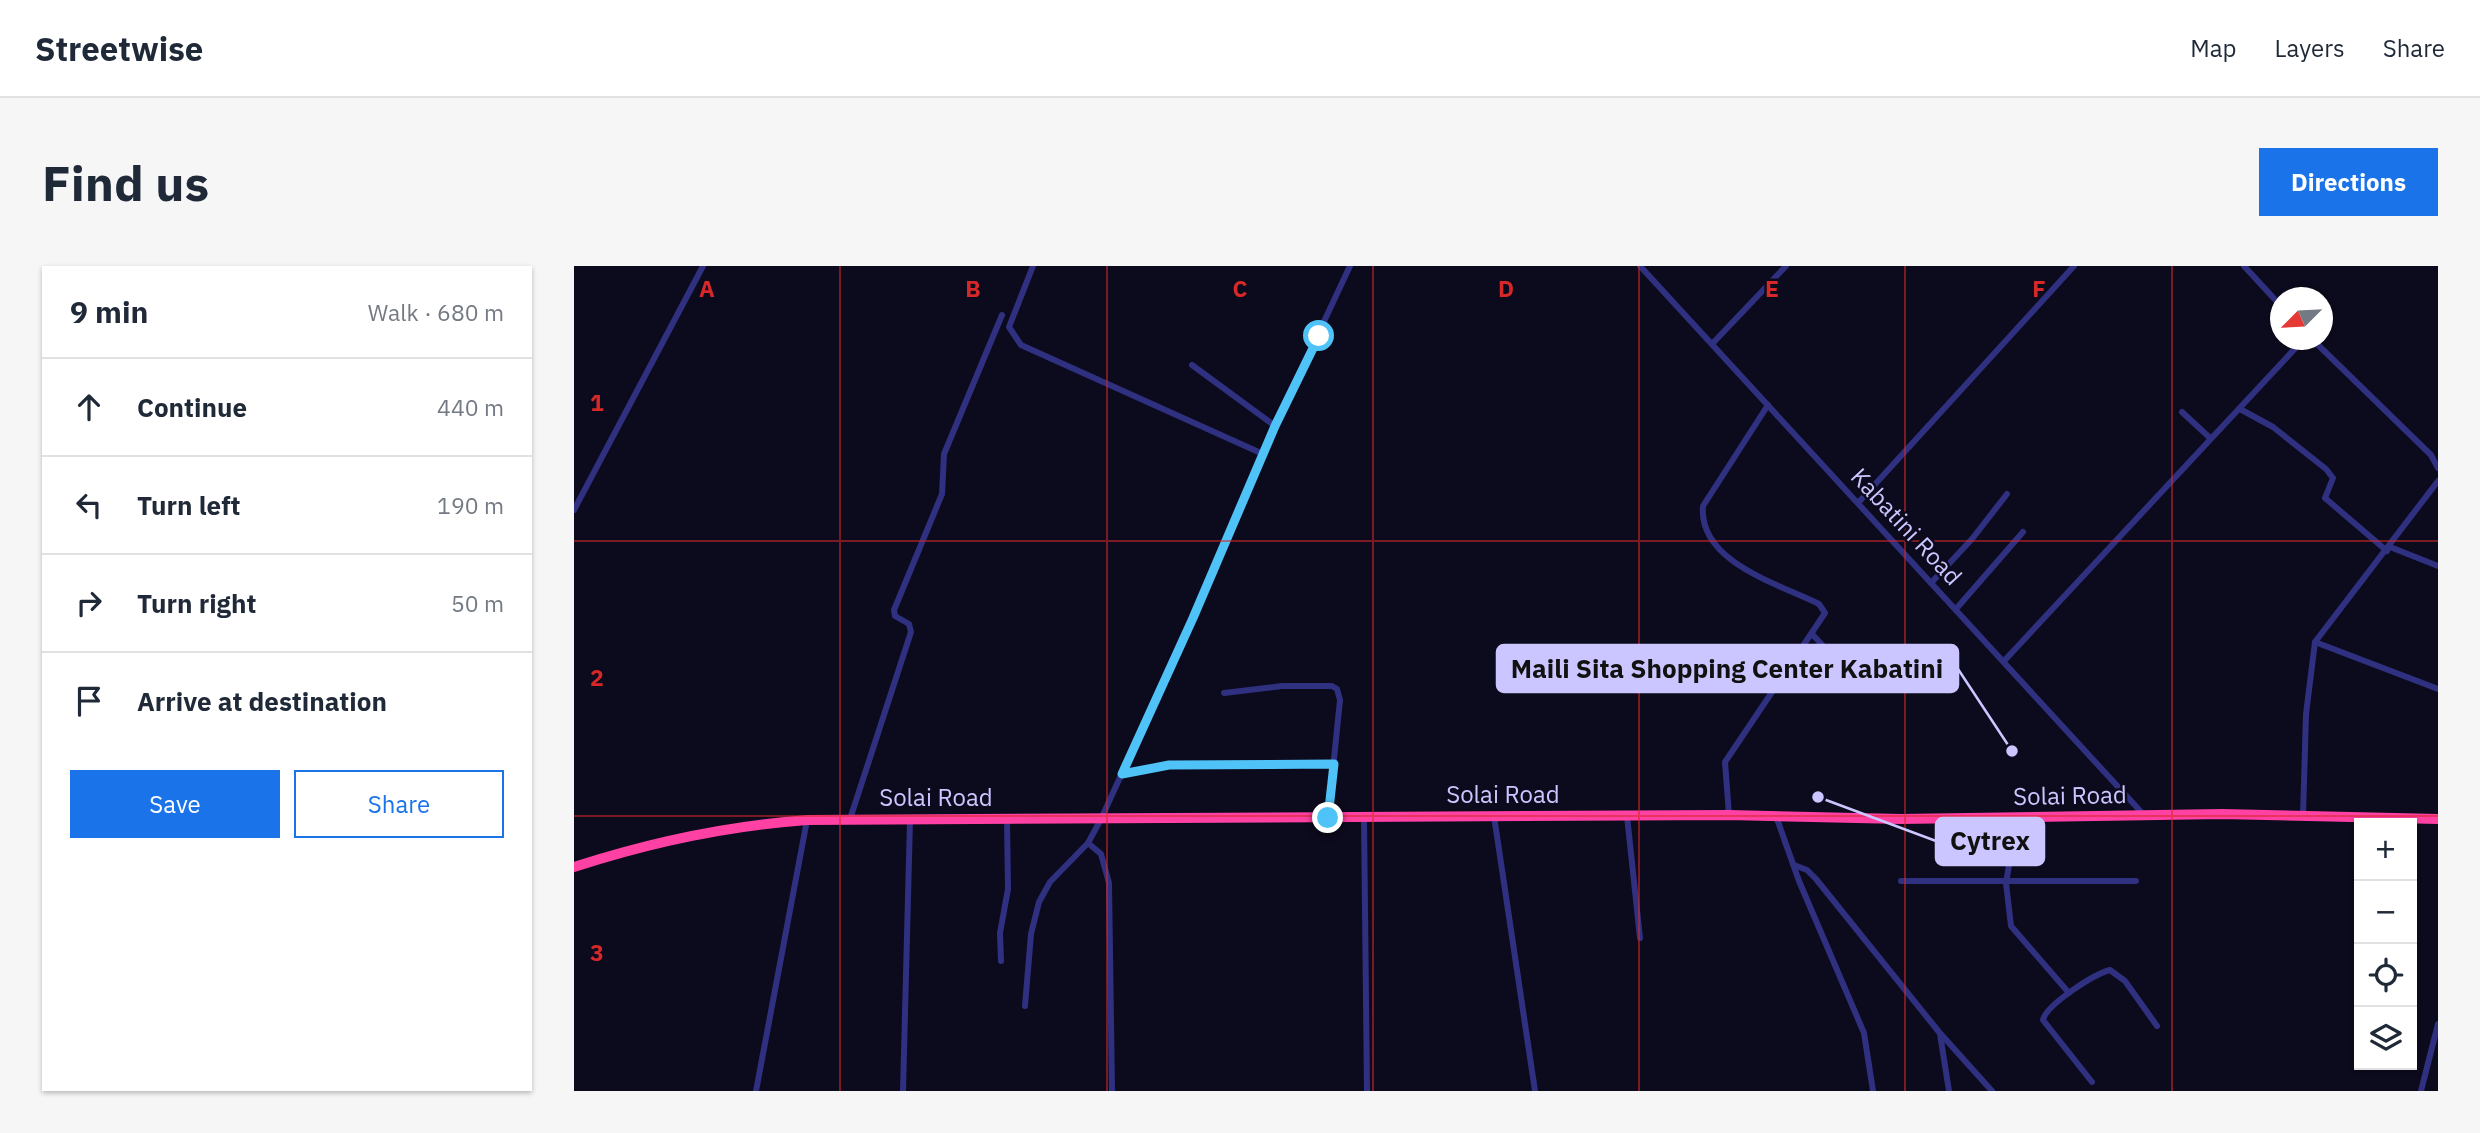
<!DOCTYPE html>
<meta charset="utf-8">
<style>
body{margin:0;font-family:"IBM Plex Sans",sans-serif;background:#f6f6f7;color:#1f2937}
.controls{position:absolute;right:21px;bottom:21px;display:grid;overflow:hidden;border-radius:0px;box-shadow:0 2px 5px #0004}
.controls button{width:63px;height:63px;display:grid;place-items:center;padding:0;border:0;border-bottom:2px solid #e0e1e3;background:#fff;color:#1f2937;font:35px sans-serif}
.compass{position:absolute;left:1696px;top:21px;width:63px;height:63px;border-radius:50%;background:#fff;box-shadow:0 2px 5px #0004;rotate:246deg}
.stop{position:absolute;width:21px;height:21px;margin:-16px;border:5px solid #4fc3f7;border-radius:50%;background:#fff}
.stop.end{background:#4fc3f7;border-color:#fff;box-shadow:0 2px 7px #0008}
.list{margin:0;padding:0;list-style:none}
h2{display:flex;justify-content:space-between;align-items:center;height:91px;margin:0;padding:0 28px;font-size:30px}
h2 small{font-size:23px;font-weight:400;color:#747a83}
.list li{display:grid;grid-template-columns:46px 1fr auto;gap:21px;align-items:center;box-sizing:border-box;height:98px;padding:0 28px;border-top:2px solid #e0e1e3}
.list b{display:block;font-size:26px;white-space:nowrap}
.list em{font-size:23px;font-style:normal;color:#747a83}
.actions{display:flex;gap:14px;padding:21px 28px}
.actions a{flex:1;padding:16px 0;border:2px solid #1a73e8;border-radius:0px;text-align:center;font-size:24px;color:#1a73e8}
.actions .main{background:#1a73e8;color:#fff}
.icon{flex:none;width:38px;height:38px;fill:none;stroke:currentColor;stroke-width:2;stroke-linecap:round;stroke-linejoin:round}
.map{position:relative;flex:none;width:1864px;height:825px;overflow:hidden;border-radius:0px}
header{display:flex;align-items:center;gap:42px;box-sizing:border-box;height:98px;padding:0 35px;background:#fff;border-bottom:2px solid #e0e1e3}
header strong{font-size:33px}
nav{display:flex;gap:38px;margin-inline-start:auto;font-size:24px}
.intro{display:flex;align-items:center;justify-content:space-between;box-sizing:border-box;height:168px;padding:0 42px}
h1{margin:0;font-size:49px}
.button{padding:18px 32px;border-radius:0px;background:#1a73e8;color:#fff;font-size:24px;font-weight:700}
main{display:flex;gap:42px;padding:0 42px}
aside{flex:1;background:#fff;border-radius:0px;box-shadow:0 2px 5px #0004}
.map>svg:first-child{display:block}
</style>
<header>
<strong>Streetwise</strong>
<nav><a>Map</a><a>Layers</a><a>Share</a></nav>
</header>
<div class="intro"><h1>Find us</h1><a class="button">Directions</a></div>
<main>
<aside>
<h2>9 min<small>Walk · 680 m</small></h2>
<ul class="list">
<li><svg class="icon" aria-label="ahead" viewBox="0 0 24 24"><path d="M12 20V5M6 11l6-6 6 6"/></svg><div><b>Continue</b></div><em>440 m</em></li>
<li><svg class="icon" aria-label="left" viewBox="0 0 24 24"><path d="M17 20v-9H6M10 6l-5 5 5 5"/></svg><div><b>Turn left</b></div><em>190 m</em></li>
<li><svg class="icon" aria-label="right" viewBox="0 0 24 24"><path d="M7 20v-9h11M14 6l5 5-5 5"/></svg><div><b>Turn right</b></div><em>50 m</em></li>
<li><svg class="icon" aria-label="arrive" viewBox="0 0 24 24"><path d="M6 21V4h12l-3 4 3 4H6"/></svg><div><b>Arrive at destination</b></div></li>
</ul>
<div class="actions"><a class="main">Save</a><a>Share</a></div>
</aside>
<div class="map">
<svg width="1864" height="825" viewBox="0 0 1864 825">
<rect width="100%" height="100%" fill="#0c0a1d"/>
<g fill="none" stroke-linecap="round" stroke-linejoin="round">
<g stroke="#303081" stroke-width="6">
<polyline points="459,0 435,61 447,79 689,188"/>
<polyline points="1066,0 1569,548"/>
<polyline points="1670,0 1706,39"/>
<polyline points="1739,74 1857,189 1864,202"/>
<polyline points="1138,78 1212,0"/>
<polyline points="618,99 701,160"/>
<polyline points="1666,143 1699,161 1752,203 1759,212 1751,232 1813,285"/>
<polyline points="1608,146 1635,171"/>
<polyline points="1284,237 1500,0"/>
<polyline points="0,244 129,0"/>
<polyline points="1816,281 1864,300"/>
<polyline points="1357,317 1398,273 1433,228"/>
<polyline points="1382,343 1449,266"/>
<polyline points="1238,368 1279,412"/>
<polyline points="1741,376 1864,423"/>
<polyline points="1430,395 1729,74"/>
<polyline points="650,427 708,420 758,420 763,423 766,434 754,552"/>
<polyline points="548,508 595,499 760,497"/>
<path d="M1155,549L1151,496L1251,347L1245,338C1205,318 1124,296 1129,240L1194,139"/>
<polyline points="920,550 961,825"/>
<polyline points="1053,550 1066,672"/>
<polyline points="1202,550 1225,615 1290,767 1299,825"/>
<polyline points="1729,550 1732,448 1741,376 1864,215"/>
<polyline points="790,552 793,825"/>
<polyline points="1443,552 1432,617 1437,660 1495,727"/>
<polyline points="276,553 337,366 335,358 321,350 320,344 368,228 370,188 428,49"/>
<polyline points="514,577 527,588 535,617 538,825"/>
<polyline points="1220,599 1233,604 1242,613 1365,766 1418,825"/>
<polyline points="1327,615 1562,615"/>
<polyline points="427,695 426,667 434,623 433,553"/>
<polyline points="451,740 457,668 465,636 476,616 514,577 527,553 619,352 701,160 776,0"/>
<polyline points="1366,768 1375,825"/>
<path d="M1518,816L1469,754C1472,739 1520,708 1536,704L1551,715L1583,760"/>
<polyline points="182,825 233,554"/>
<polyline points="329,825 336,554"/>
<polyline points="1847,825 1864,758"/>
</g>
<path stroke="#ff41a3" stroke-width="10" d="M0,601C77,576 152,560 233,554L1155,549L1327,553L1648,548L1864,553"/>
</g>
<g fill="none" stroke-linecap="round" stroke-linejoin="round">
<polyline stroke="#4fc3f7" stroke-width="9" points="745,70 701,160 619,352 548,508 595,499 760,498 754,552"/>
</g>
<path fill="none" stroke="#d62828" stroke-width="2" stroke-opacity="0.55" d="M266,0V825M533,0V825M799,0V825M1065,0V825M1331,0V825M1598,0V825M0,275H1864M0,550H1864"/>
<g text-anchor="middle" stroke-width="5" stroke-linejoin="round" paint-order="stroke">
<g font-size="24" fill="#cbc6ff" stroke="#0c0a1d">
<text transform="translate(1332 261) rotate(47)" y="8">Kabatini Road</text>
<text x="929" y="537">Solai Road</text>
<text transform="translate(1496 530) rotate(-1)" y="8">Solai Road</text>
<text x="362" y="540">Solai Road</text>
</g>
</g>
<g font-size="23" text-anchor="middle" font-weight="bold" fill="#d62828" stroke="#0c0a1d" stroke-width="5" stroke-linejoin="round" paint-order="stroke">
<text x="133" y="31">A</text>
<text x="399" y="31">B</text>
<text x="666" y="31">C</text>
<text x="932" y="31">D</text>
<text x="1198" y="31">E</text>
<text x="1465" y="31">F</text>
<text x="23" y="145">1</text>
<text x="23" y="420">2</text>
<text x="23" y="695">3</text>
</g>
<path fill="none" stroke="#cbc6ff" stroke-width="2.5" d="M1438 485L1384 403M1244 531L1362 575"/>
<g fill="#cbc6ff" stroke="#0c0a1d" stroke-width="2.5">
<circle cx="1438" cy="485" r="7"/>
<circle cx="1244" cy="531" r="7"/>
</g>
<g fill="#cbc6ff" stroke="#cbc6ff" stroke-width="2.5">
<rect x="923" y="379" width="461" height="47" rx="7"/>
<rect x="1362" y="552" width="108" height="47" rx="7"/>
</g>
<g font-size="26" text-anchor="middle" font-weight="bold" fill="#111">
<text x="1153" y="412">Maili Sita Shopping Center Kabatini</text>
<text x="1416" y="584">Cytrex</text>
</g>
</svg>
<div class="controls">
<button>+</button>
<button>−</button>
<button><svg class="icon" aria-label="locate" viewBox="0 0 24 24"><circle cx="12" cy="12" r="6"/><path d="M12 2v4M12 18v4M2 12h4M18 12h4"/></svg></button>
<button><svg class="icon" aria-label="layers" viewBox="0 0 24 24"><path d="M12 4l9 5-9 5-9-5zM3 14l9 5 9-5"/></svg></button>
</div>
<svg class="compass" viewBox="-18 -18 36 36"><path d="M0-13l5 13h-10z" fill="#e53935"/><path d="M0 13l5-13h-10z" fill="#747a83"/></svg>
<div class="stop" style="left:745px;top:70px"></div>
<div class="stop end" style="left:754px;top:552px"></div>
</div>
</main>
